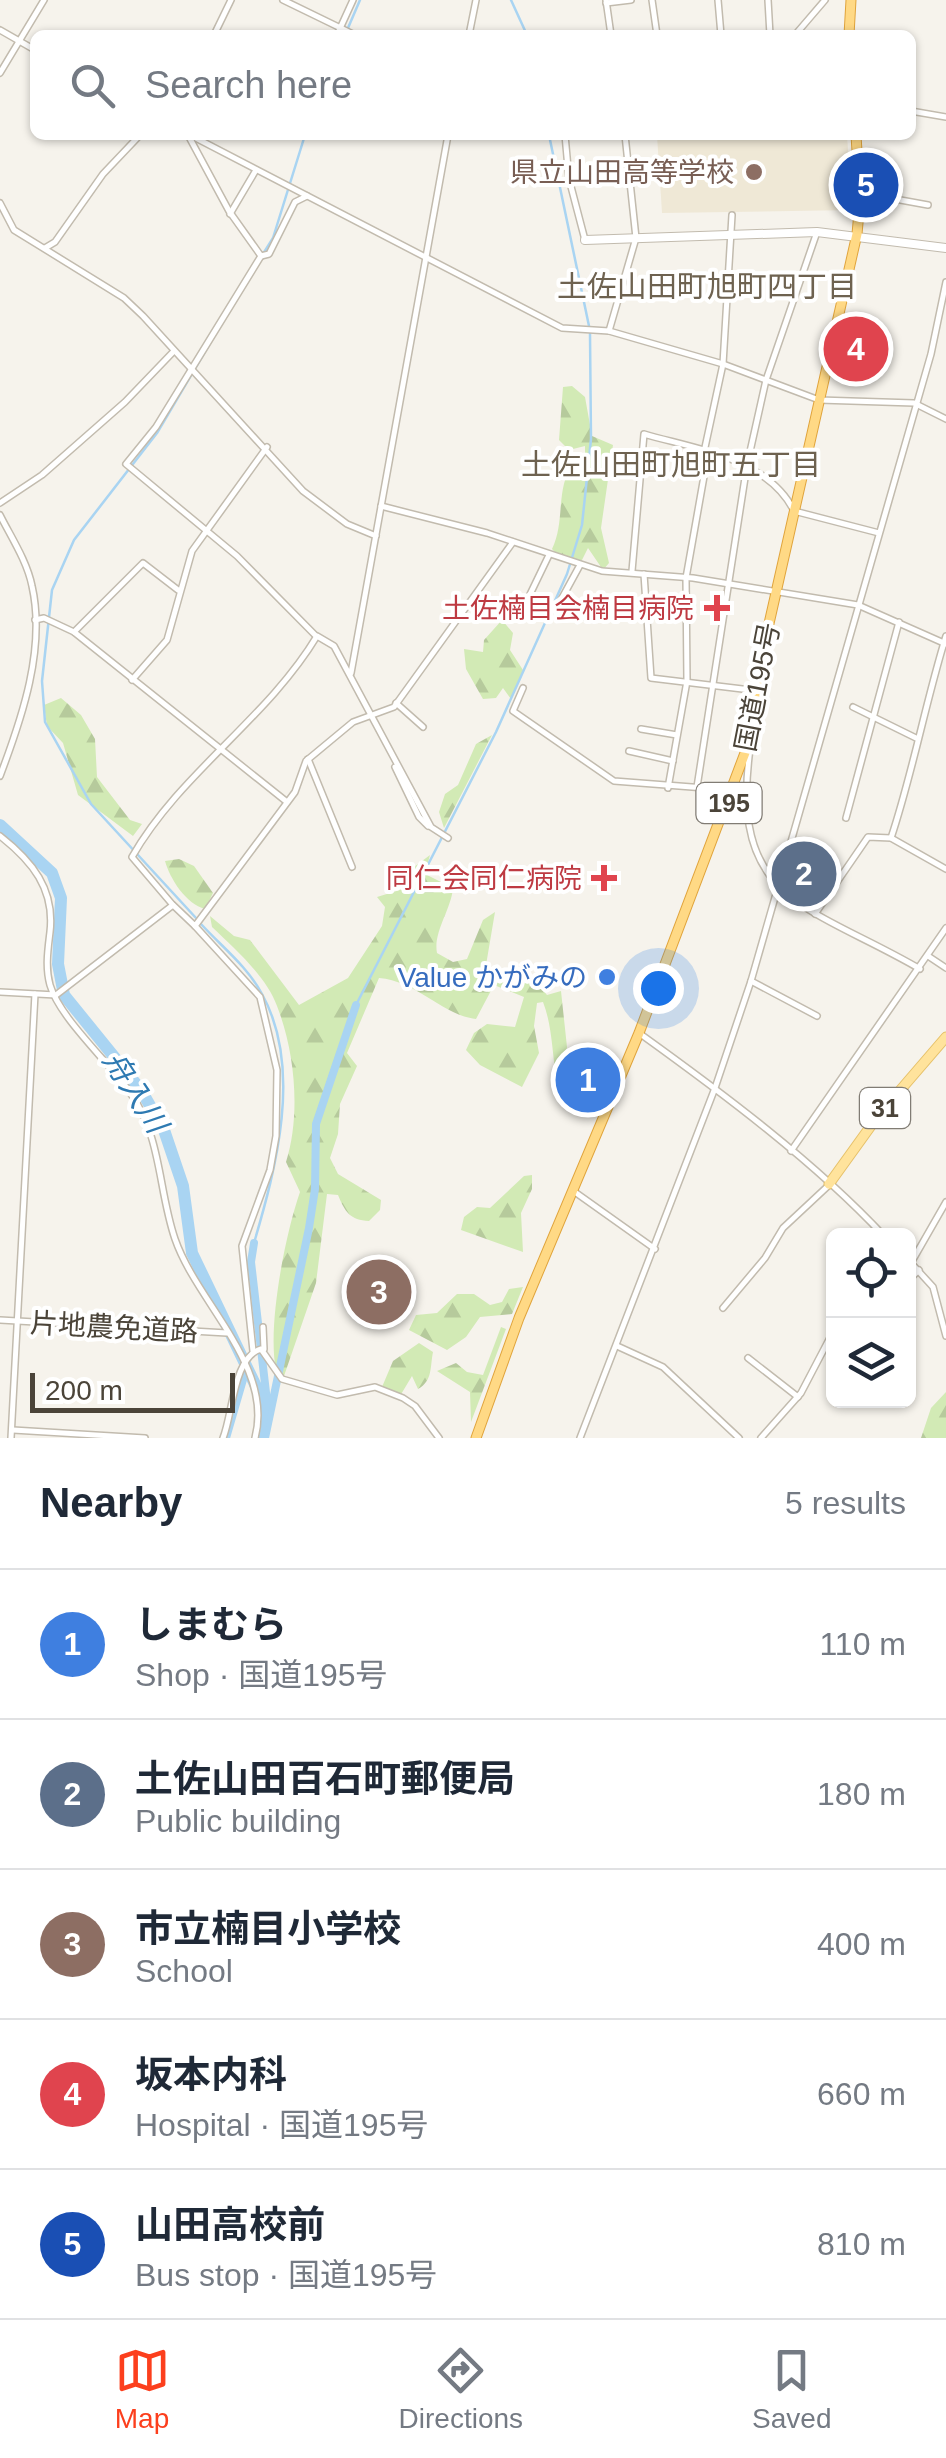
<!DOCTYPE html>
<meta charset="utf-8">
<style>
body{margin:0;font-family:Helvetica,"Noto Sans JP",sans-serif;background:#f2f2f3;color:#1f2937}
.controls{position:absolute;right:30px;bottom:30px;display:grid;overflow:hidden;border-radius:15px;box-shadow:0 2px 8px #0004}
.controls button{width:90px;height:90px;display:grid;place-items:center;padding:0;border:0;border-bottom:2px solid #e0e1e3;background:#fff;color:#1f2937;font:50px sans-serif}
.scale{position:absolute;left:30px;bottom:25px;width:205px;box-sizing:border-box;padding-left:10px;border:5px solid #4b4439;border-top:0;font-size:28px;line-height:35px;white-space:nowrap;color:#4b4439;-webkit-text-stroke:8px #fff;paint-order:stroke}
.you{position:absolute;left:658px;top:988px;width:35px;height:35px;margin:-25px;border:8px solid #fff;border-radius:50%;background:#1a73e8;box-shadow:0 0 0 15px #1a73e833}
.badge{display:grid;place-items:center;width:65px;height:65px;border-radius:50%;background:#fc3f1d;color:#fff;font-size:32px;font-weight:700}
.pin{position:absolute;translate:-50% -50%;border:5px solid #fff;box-shadow:0 2px 10px #0006}
.list{margin:0;padding:0;list-style:none}
h2{display:flex;justify-content:space-between;align-items:center;height:130px;margin:0;padding:0 40px;font-size:42px}
h2 small{font-size:32px;font-weight:400;color:#747a83}
.list li{display:grid;grid-template-columns:65px 1fr auto;gap:30px;align-items:center;box-sizing:border-box;height:150px;padding:0 40px;border-top:2px solid #e0e1e3}
.list b{display:block;font-size:38px;white-space:nowrap}
.list p{margin:0;font-size:32px;white-space:nowrap;color:#747a83}
.list em{font-size:32px;font-style:normal;color:#747a83}
.icon{flex:none;width:55px;height:55px;fill:none;stroke:currentColor;stroke-width:2;stroke-linecap:round;stroke-linejoin:round}
.map{position:relative;flex:none;width:946px;height:1438px;overflow:hidden}
.search{position:absolute;background:#fff;box-shadow:0 2px 8px #0004;left:30px;right:30px;top:30px;height:110px;display:flex;align-items:center;gap:25px;box-sizing:border-box;padding:0 35px;border-radius:15px;color:#747a83;font-size:38px}
.sheet{height:880px;background:#fff}
nav{display:flex;justify-content:space-around;align-items:center;box-sizing:border-box;height:140px;border-top:2px solid #e0e1e3;background:#fff;font-size:28px;color:#747a83}
nav a{display:grid;justify-items:center;gap:5px}
nav .on{color:#fc3f1d}
.map>svg:first-child{display:block}
</style>
<div class="map">
<svg width="946" height="1438" viewBox="0 0 946 1438">
<defs>
<pattern id="forest-firs" width="22" height="20" patternUnits="userSpaceOnUse" patternTransform="scale(2.5)"><rect width="22" height="20" fill="#d2eab5"/><path d="M5 1l3.5 6h-7zM16 11l3.5 6h-7z" fill="#b6ca9c"/></pattern>
</defs>
<rect width="100%" height="100%" fill="#f6f3ec"/>
<polygon fill="#efe8d6" points="657,135 847,135 852,210 662,213"/>
<g fill="url(#forest-firs)">
<path d="M572,386L585,397L592,436L613,445L601,528L609,563L603,570L588,548L579,566L562,560L552,549C565,522 556,494 570,468L585,463V446L569,450L559,440L563,387Z"/>
<polygon points="502,620 513,633 510,650 523,670 511,699 503,688 496,698 483,699 466,669 464,649 483,652 484,640"/>
<polygon points="61,698 81,715 95,739 97,777 130,820 142,824 133,836 78,795 63,743 47,726 44,705"/>
<polygon points="492,735 444,828 439,812 445,794 458,785 476,744"/>
<path d="M430,855L425,874L453,888C451,910 433,932 437,953L453,962L467,959L483,920L495,912L485,971L525,969L547,995L561,991L567,1047L562,1078L556,1076C552,1051 552,1025 543,1002L537,1003L534,1026L539,1053L522,1087L480,1065L466,1050L474,1033L487,1024L515,1027L524,997L494,985L476,1019C442,1015 417,981 379,978L347,1053L357,1066L340,1104L338,1134L330,1158L338,1174L381,1200L380,1210L369,1221C350,1220 345,1212 338,1195L327,1194L316,1283L284,1376L276,1370C267,1327 285,1235 300,1192L286,1162C301,1115 295,1052 277,1006C267,977 234,948 212,927L210,916L234,936L250,940L299,1005L348,978L382,926L385,907L377,897L403,889L414,867Z"/>
<path d="M179,859L194,866L213,893L205,909C186,904 170,879 165,861Z"/>
<polygon points="532,1175 532,1189 521,1213 523,1252 461,1230 464,1217 477,1207 490,1208 524,1176"/>
<polygon points="523,1287 512,1314 480,1317 466,1337 447,1350 409,1330 416,1315 437,1313 457,1294 474,1294 490,1305 502,1302 509,1289"/>
<polygon points="501,1327 506,1329 471,1422 470,1392 437,1371 456,1363 467,1372 483,1375"/>
<path d="M419,1343L433,1352C430,1366 433,1381 418,1389L412,1376L400,1396L382,1387L393,1361Z"/>
<polygon points="946,1392 946,1438 921,1438 931,1408"/>
</g>
<g fill="none" stroke-linecap="round" stroke-linejoin="round">
<g stroke="#a9d4f2" stroke-width="2.5">
<polyline points="511,0 527,35"/>
<polyline points="345,35 360,0"/>
<polyline points="549,135 589,326"/>
<polyline points="263,254 273,238 305,135"/>
<polyline points="196,918 91,804 45,722 42,681 52,590 74,540 157,433 213,338"/>
<path d="M201,924C222,947 247,966 262,994C303,1068 276,1168 254,1243"/>
<polyline points="356,1005 496,732 567,574 582,525 591,439 590,334"/>
</g>
<g stroke="#a9d4f2" stroke-width="8">
<polyline points="254,1243 251,1262 268,1410 264,1424"/>
<polyline points="226,1438 247,1366"/>
<polyline points="265,1438 309,1228 315,1189 316,1124 356,1005"/>
</g>
<polyline stroke="#a9d4f2" stroke-width="12" points="0,825 52,873 61,898 58,964 64,995 141,1090 164,1130 183,1186 192,1253 264,1403 258,1438"/>
<defs>
<g id="minor">
<polyline points="283,0 355,35"/>
<polyline points="606,0 611,35"/>
<polyline points="652,0 657,35"/>
<polyline points="718,0 721,35"/>
<polyline points="768,0 770,35"/>
<polyline points="606,3 631,0"/>
<polyline points="0,30 35,50"/>
<polyline points="214,35 231,0"/>
<polyline points="337,35 353,0"/>
<polyline points="469,35 476,0"/>
<polyline points="795,35 825,0"/>
<polyline points="911,51 912,51"/>
<polyline points="0,73 44,0"/>
<polyline points="911,111 946,117"/>
<polyline points="188,135 229,211 261,256"/>
<polyline points="190,135 562,328 609,331 723,364 819,400 914,403 946,419"/>
<polyline points="565,135 569,179 585,240"/>
<polyline points="862,193 928,205"/>
<polyline points="0,203 14,230 124,298 143,316 303,491 347,524 376,536"/>
<polyline points="230,214 256,170"/>
<polyline points="45,248 55,242 103,174 140,135"/>
<polyline points="261,256 156,427 126,464 237,556 316,636"/>
<polyline points="261,256 269,254 295,202 307,196"/>
<polyline points="609,331 636,238 625,135"/>
<polyline points="0,503 42,475 125,402 174,351"/>
<polyline points="381,506 487,533 602,571 693,578 858,605 946,644"/>
<path d="M0,515C11,537 27,561 32,586C46,648 22,718 0,776"/>
<polyline points="580,565 556,609 594,620"/>
<path d="M632,571L644,434C695,449 768,458 794,511L879,533"/>
<polyline points="644,574 651,678 759,691"/>
<polyline points="521,613 549,555"/>
<polyline points="35,620 44,618 74,632 287,802"/>
<polyline points="74,632 143,563 178,590"/>
<polyline points="351,673 448,135"/>
<polyline points="132,680 167,640 192,551 267,447"/>
<polyline points="523,688 513,711 614,781 731,790"/>
<polyline points="396,703 423,727"/>
<polyline points="853,707 916,738"/>
<polyline points="641,729 677,735"/>
<path d="M750,749C729,903 810,905 920,969"/>
<polyline points="629,751 673,761"/>
<polyline points="308,759 352,867"/>
<polyline points="395,767 419,817 428,826"/>
<polyline points="697,787 747,465 766,380 817,232"/>
<polyline points="668,788 687,681 686,578 706,465 704,452 723,364 732,215"/>
<polyline points="846,818 899,622"/>
<path d="M0,836C32,861 55,889 50,932C48,949 45,967 50,985C60,1019 111,1064 131,1094C162,1139 158,1189 175,1239C197,1303 274,1366 255,1438"/>
<path d="M891,838C913,772 925,704 946,636"/>
<path d="M172,904L132,857C180,773 267,719 317,636L334,646L431,827L448,838"/>
<polyline points="815,914 868,837 891,838 946,869"/>
<polyline points="195,926 260,997 277,1070 276,1136 270,1170 242,1246 253,1351"/>
<polyline points="928,956 946,968"/>
<polyline points="751,981 817,1016"/>
<polyline points="0,992 56,995 173,905 195,926 295,792 306,761 353,722 394,707 513,542"/>
<path d="M639,1033C721,1092 815,1162 884,1236"/>
<polyline points="560,1087 609,1104"/>
<polyline points="791,1151 946,928"/>
<polyline points="572,1190 655,1249"/>
<polyline points="908,1261 911,1263 946,1202"/>
<polyline points="911,1263 933,1287 946,1336"/>
<polyline points="908,1281 919,1270"/>
<polyline points="723,1308 765,1258 783,1228 828,1186"/>
<polyline points="0,1320 227,1333"/>
<polyline points="263,1327 264,1349"/>
<polyline points="617,1346 663,1367 739,1438"/>
<polyline points="748,1358 798,1397"/>
<polyline points="13,1430 145,1438"/>
<polyline points="11,1438 35,994"/>
<path d="M223,1438C233,1414 233,1357 261,1349L282,1379L337,1395L375,1387L403,1398L415,1406L439,1438"/>
<polyline points="580,1438 715,1088 751,981 931,354 946,282"/>
<polyline points="761,1438 801,1393 834,1330"/>
</g>
<polyline id="tertiary" points="585,240 817,232 946,248"/>
<polyline id="primary" points="829,1184 878,1116 946,1037"/>
<g id="trunk">
<polyline points="849,35 851,0"/>
<polyline points="476,1438 519,1318 639,1033 751,737 768,628 857,234 860,201 856,135"/>
</g>
</defs>
<use href="#minor" stroke="#c2bbae" stroke-width="8"/>
<use href="#tertiary" stroke="#c2bbae" stroke-width="10"/>
<use href="#primary" stroke="#e6c16a" stroke-width="11"/>
<use href="#trunk" stroke="#e0a43c" stroke-width="11"/>
<use href="#minor" stroke="#fff" stroke-width="5"/>
<use href="#tertiary" stroke="#fff" stroke-width="8"/>
<use href="#primary" stroke="#ffe39c" stroke-width="9"/>
<use href="#trunk" stroke="#ffd985" stroke-width="9"/>
</g>
<circle fill="#8d6e63" stroke="#fff" stroke-width="4" cx="754" cy="172" r="10"/>
<g fill="#e0444e" stroke="#fff" stroke-width="4">
<path d="M712 593h10v10h10v10h-10v10h-10v-10h-10v-10h10z"/>
<path d="M599 863h10v10h10v10h-10v10h-10v-10h-10v-10h10z"/>
</g>
<circle fill="#3f7fe0" stroke="#fff" stroke-width="4" cx="607" cy="977" r="10"/>
<g text-anchor="middle" stroke-width="8" stroke-linejoin="round" paint-order="stroke">
<g fill="#fff" stroke="#817c74" stroke-width="2.5">
<rect x="696.5" y="783" width="65" height="40" rx="8"/>
<rect x="860" y="1088" width="50" height="40" rx="8"/>
</g>
<g font-size="25" font-weight="bold" fill="#4b4439">
<text x="729" y="812">195</text>
<text x="885" y="1117">31</text>
</g>
<g font-size="28" fill="#785e54" stroke="#fff" text-anchor="end">
<text x="734" y="182">県立山田高等学校</text>
</g>
<g font-size="28" fill="#be3a42" stroke="#fff" text-anchor="end">
<text x="694" y="618">土佐楠目会楠目病院</text>
<text x="582" y="888">同仁会同仁病院</text>
</g>
<g font-size="28" fill="#4b4439" stroke="#fff">
<text transform="translate(757 687) rotate(-79)" y="10">国道195号</text>
<text transform="translate(114 1327) rotate(3)" y="10">片地農免道路</text>
</g>
<g font-size="28" fill="#366cbe" stroke="#fff" text-anchor="end">
<text x="587" y="987">Value かがみの</text>
</g>
<g font-size="30" fill="#6e6250" stroke="#fff">
<text x="707" y="297">土佐山田町旭町四丁目</text>
<text x="671" y="475">土佐山田町旭町五丁目</text>
</g>
<g font-size="30" font-style="italic" fill="#2e7ab2" stroke="#fff">
<text transform="translate(135 1092) rotate(57)" y="10">舟入川</text>
</g>
</g>
</svg>
<div class="controls">
<button><svg class="icon" aria-label="locate" viewBox="0 0 24 24"><circle cx="12" cy="12" r="6"/><path d="M12 2v4M12 18v4M2 12h4M18 12h4"/></svg></button>
<button><svg class="icon" aria-label="layers" viewBox="0 0 24 24"><path d="M12 4l9 5-9 5-9-5zM3 14l9 5 9-5"/></svg></button>
</div>
<div class="scale">200 m</div>
<div class="you"></div>
<div class="pin badge" style="left:588px;top:1080px;background:#3f7fe0">1</div>
<div class="pin badge" style="left:804px;top:874px;background:#5c6f8a">2</div>
<div class="pin badge" style="left:379px;top:1292px;background:#8d6e63">3</div>
<div class="pin badge" style="left:856px;top:349px;background:#e0444e">4</div>
<div class="pin badge" style="left:866px;top:185px;background:#1a4fb4">5</div>
<div class="search"><svg class="icon" aria-label="search" viewBox="0 0 24 24"><circle cx="10" cy="10" r="6"/><path d="M15 15l6 6"/></svg>Search here</div>
</div>
<section class="sheet">
<h2>Nearby<small>5 results</small></h2>
<ul class="list">
<li><span class="badge" style="background:#3f7fe0">1</span><div><b>しまむら</b><p>Shop · 国道195号</p></div><em>110 m</em></li>
<li><span class="badge" style="background:#5c6f8a">2</span><div><b>土佐山田百石町郵便局</b><p>Public building</p></div><em>180 m</em></li>
<li><span class="badge" style="background:#8d6e63">3</span><div><b>市立楠目小学校</b><p>School</p></div><em>400 m</em></li>
<li><span class="badge" style="background:#e0444e">4</span><div><b>坂本内科</b><p>Hospital · 国道195号</p></div><em>660 m</em></li>
<li><span class="badge" style="background:#1a4fb4">5</span><div><b>山田高校前</b><p>Bus stop · 国道195号</p></div><em>810 m</em></li>
</ul>
</section>
<nav>
<a class="on"><svg class="icon" aria-label="map" viewBox="0 0 24 24"><path d="M3 6l6-2 6 2 6-2v14l-6 2-6-2-6 2zM9 4v14M15 6v14"/></svg>Map</a>
<a><svg class="icon" aria-label="directions" viewBox="0 0 24 24"><path d="M12 3l9 9-9 9-9-9zM9 14v-3h6M13 9l2 2-2 2"/></svg>Directions</a>
<a><svg class="icon" aria-label="saved" viewBox="0 0 24 24"><path d="M7 4h10v16l-5-4-5 4z"/></svg>Saved</a>
</nav>
